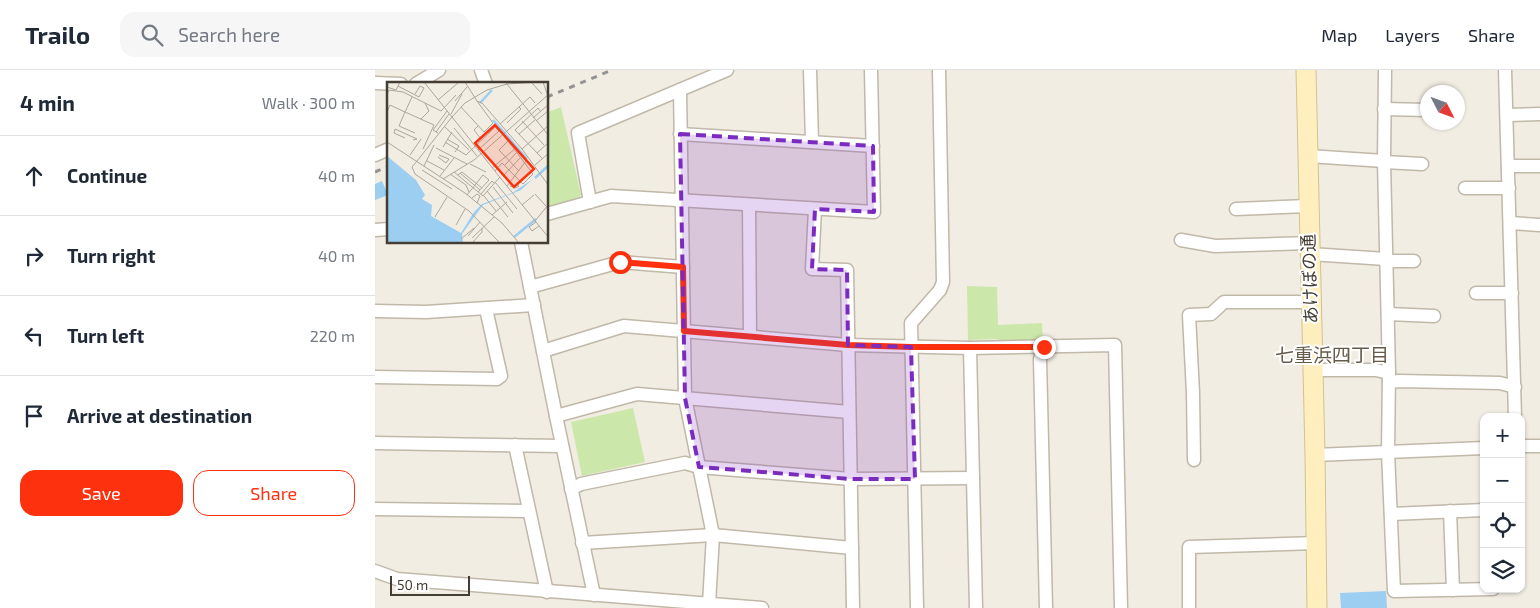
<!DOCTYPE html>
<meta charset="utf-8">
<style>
body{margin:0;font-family:"Exo 2","Noto Sans JP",sans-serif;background:#f6f6f7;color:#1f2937}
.controls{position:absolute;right:15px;bottom:15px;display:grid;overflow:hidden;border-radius:10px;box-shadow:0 1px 4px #0004}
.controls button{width:45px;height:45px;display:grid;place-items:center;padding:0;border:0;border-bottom:1px solid #e0e1e3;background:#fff;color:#1f2937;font:25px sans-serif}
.compass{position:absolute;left:1045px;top:15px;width:45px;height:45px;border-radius:50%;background:#fff;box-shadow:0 1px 4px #0004;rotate:132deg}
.scale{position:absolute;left:15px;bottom:12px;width:80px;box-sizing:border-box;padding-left:5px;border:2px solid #433d33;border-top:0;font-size:14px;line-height:18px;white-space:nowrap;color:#433d33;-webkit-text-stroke:4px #fff;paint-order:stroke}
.stop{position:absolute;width:15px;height:15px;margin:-11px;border:4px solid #fd310e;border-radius:50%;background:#fff}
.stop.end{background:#fd310e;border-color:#fff;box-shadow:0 1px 5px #0008}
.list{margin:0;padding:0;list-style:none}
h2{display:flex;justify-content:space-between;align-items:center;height:65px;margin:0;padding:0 20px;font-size:21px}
h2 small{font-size:16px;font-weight:400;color:#747a83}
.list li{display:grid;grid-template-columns:32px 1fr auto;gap:15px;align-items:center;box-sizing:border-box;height:80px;padding:0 20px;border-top:1px solid #e0e1e3}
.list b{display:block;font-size:19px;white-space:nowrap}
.list em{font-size:16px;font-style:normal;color:#747a83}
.actions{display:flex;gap:10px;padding:15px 20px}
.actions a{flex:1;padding:11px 0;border:1px solid #fd310e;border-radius:15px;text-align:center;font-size:18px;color:#fd310e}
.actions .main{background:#fd310e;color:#fff}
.icon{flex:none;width:28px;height:28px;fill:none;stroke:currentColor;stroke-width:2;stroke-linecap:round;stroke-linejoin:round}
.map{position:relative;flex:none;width:1165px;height:538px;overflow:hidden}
header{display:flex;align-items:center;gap:30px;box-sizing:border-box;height:70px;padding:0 25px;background:#fff;border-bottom:1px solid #e0e1e3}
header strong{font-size:24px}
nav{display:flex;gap:28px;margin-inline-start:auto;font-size:18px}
.search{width:350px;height:45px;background:#f6f6f7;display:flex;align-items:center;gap:12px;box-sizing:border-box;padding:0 18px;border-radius:15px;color:#747a83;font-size:19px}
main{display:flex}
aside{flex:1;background:#fff}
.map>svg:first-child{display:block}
</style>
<header>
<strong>Trailo</strong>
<div class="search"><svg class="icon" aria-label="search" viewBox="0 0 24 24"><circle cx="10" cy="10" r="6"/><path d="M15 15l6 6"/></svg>Search here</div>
<nav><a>Map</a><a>Layers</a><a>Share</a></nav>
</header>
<main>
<aside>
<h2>4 min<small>Walk · 300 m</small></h2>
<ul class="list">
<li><svg class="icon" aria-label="ahead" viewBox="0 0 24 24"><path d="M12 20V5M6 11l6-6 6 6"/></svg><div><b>Continue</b></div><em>40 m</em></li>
<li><svg class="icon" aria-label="right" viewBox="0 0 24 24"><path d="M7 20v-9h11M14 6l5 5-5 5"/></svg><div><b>Turn right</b></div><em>40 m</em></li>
<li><svg class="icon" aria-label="left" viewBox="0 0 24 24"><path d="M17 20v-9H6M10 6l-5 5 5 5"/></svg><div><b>Turn left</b></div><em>220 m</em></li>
<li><svg class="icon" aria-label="arrive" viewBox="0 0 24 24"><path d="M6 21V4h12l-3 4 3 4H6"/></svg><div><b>Arrive at destination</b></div></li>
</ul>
<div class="actions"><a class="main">Save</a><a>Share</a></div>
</aside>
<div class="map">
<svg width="1165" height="538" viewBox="0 0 1165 538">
<rect width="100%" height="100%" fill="#f2ede3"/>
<g fill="#cce7aa">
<polygon points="186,37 206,125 200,131 173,139 173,42"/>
<polygon points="592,216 622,217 623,255 667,253 668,271 628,272 622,269 593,270"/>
<polygon points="258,338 270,392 207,406 196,352"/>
</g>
<g fill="#9ccef1">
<polygon points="7,111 13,125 0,130 0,114"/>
<polygon points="1011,521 1012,538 966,538 965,523"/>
</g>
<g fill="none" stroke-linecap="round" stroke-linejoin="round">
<defs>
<g id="street">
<polyline points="106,0 111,14"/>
<polyline points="435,0 437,72"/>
<polyline points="1010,0 1009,92 1014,303 1013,382 1019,521 1118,519"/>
<polyline points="1130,0 1140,347"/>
<polyline points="0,13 26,14"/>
<polyline points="41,14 64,0"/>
<polyline points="305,20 310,328 338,465 334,534"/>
<polyline points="1009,39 1052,40"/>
<polyline points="1132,45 1165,44"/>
<polyline points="305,64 498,76"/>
<polyline points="0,85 14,79"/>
<polyline points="933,86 1009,91"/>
<polyline points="1009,92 1047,94"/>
<polyline points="1133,96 1165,96"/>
<polyline points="1090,118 1134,118"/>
<polyline points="215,132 203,63 352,0"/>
<polyline points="374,135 375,266"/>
<polyline points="440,139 437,199 472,200 478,538"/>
<polyline points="861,139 933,136"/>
<polyline points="172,144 236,126 499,142 496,0"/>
<polyline points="1135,153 1165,155"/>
<polyline points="0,160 14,159"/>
<polyline points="806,170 840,176 934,173"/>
<polyline points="146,172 181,346 219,525"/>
<polyline points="935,184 1011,189"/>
<polyline points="1011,193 1018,191 1039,191"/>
<polyline points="155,217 245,192 308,197"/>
<polyline points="1101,223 1137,223"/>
<polyline points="0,241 51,242 159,235"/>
<polyline points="1013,244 1059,246"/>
<polyline points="669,277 665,289 671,538"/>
<polyline points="595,278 601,538"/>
<polyline points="168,281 249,256 473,275 595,278 740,275 746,538"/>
<polyline points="937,300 1001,300 1014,303"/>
<polyline points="0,307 122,309 126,306 111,239"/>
<polyline points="1014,312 1024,311 1125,313 1140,317"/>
<polyline points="181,346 262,324 474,342"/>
<polyline points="0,373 187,376"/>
<polyline points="140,375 172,522"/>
<polyline points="1146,376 1165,376"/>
<polyline points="940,385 1109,378"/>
<polyline points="819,390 818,323 814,245 836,244 849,232 936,232"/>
<polyline points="196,419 206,414 310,393 324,397 476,409 598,408"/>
<polyline points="0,439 154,441"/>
<polyline points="1075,441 1078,520"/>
<polyline points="1016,444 1109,440"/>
<polyline points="207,473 338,465 477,478"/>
<polyline points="0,501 22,509 387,538"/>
<polyline points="542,538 536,253 565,220 568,212 564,0"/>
<polyline points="814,538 814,477 941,473"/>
</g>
<polyline id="secondary" points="931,0 940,385 942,538"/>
</defs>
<use href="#street" stroke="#c0b8a8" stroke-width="15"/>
<use href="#secondary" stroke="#d3c191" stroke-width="21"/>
<use href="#street" stroke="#fff" stroke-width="12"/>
<use href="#secondary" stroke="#ffefbf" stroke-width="19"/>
<g stroke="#939393" stroke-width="3" stroke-dasharray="6 6" stroke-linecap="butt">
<polyline points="172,27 237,0"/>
<polyline points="0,102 14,96"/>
</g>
</g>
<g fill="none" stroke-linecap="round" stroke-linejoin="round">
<polyline stroke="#fd310e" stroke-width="6" points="245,192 308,197 309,261 473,275 536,277 669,277"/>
</g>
<path fill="#7b2cbf" fill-opacity="0.2" stroke="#7b2cbf" stroke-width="4" stroke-dasharray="10 6" stroke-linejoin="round" d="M305,64L498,76L499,142L440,139L437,199L472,200L473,275L536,277L540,409H476L324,397L310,328Z"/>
<g text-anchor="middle" stroke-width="4" stroke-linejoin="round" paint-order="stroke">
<g font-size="18" fill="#433d33" stroke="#fff">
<text transform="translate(935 209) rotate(-92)" y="6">あけぼの通</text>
</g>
<g font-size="19" fill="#665b4a" stroke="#fff">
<text x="957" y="292">七重浜四丁目</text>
</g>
</g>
<g transform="translate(12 12)">
<rect width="161" height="161" fill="#f2ede3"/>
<path d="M0,74L29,98L38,113L35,117L45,123L44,134L74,151L87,130L95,122L125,111L146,97L134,108L96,123L75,152L76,161H0Z" fill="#9ccef1"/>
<path fill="none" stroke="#9ccef1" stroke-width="2.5" d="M93,21L105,8M106,38L140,77M148,96L162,83M127,155L149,137"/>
<path fill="none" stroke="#aca79d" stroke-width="1" d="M37,0L65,35M78,0L90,19L95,21L135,67L162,104M144,0L155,12M156,0L162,17M119,1L162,54M11,4L32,15L37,6L33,4L28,12M0,5L9,8L13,0M0,12L2,8L16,10L38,21L42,29L34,37M25,15L18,30L47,43L36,67M51,18L72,0M68,19L80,5M38,21L54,29L69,13M74,25L97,50L106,41L90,19M153,29L151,26L128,48L155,76M0,30L3,23L18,30L12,44L28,51M64,32L75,12M65,35L78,21L100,8L120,2L151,0M65,35L115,98M146,36L162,22M135,39L157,63M149,39L162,28M120,41L134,27L132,25M113,42L143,15L148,21M91,44L87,48L94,57M58,45L82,68M67,46L90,74M49,50L62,32M51,51L46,48L60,29M19,52L30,57L26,58M132,52L148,38M18,56L7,51L8,47L19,52M60,57L72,64L68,70M122,58L112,68L132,89M0,60L78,111L115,141L132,161M58,60L79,73L108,45L112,49L91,68M56,65L65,50M49,66L80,82M135,67L162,43M150,71L162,60M23,73L34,57M51,75L59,81L62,77L52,73M30,79L25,85L28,92L82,129L113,161M30,79L65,35M40,79L57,88M83,82L99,90M148,83L162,71M37,84L47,63M117,84L131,69M105,86L129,66M35,88L65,107M108,89L115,81L136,102L146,92L115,51M67,90L96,114L113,95M73,91L93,108M63,92L79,103L82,110M71,93L75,90L95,106M117,93L135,74M53,94L67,76M56,97L87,78L162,12M115,98L162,156M108,100L130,127M120,104L139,79M123,104L129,106L132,104L126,103M106,105L126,131M100,109L121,135M94,112L105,99L107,101M148,112L159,124M80,113L96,93L102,98L91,110M97,114L109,129M85,116L90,112L93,114L90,121M135,123L147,113M105,133L120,120M48,135L60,115M148,139L162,122M149,140L142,145L145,149L152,144M69,143L78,127M81,154L93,140M85,156L107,135M74,157L87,146M85,161L95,150V146"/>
<path fill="#fd310e" fill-opacity="0.15" stroke="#fd310e" stroke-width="2.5" d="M108,43L147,87L127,105L88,61Z"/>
<rect width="161" height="161" fill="none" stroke="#433d33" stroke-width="2.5"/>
</g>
</svg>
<div class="controls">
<button>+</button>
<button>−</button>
<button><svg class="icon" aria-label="locate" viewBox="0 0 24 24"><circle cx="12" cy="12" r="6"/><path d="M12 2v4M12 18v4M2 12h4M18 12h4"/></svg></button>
<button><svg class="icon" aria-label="layers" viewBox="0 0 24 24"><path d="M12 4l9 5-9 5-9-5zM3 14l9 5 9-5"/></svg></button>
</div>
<svg class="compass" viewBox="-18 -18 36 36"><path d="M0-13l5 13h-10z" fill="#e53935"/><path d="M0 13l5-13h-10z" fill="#747a83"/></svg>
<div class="scale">50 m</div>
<div class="stop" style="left:245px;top:192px"></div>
<div class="stop end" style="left:669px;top:277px"></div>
</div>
</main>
